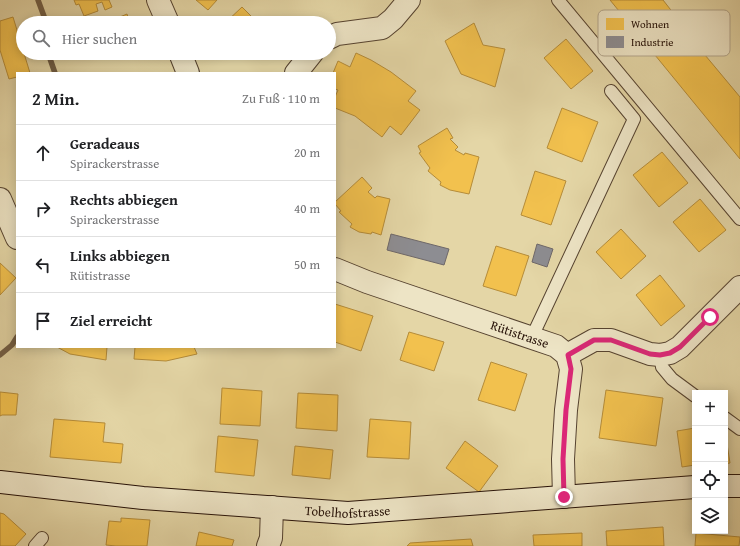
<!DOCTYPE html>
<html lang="de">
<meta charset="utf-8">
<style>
body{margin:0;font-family:"Gentium Book Plus",serif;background:#f6f6f6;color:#202124}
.controls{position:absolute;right:12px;bottom:12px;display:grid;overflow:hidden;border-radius:0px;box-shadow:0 2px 10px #0003}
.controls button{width:36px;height:36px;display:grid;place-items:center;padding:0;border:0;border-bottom:1px solid #e0e0e0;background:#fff;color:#202124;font:20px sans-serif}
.stop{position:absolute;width:12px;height:12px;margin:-9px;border:3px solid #db2777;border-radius:50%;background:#fff}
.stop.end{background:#db2777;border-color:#fff;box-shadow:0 1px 4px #0008}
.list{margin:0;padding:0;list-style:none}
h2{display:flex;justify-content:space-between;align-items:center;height:52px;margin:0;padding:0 16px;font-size:17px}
h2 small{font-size:13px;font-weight:400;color:#757577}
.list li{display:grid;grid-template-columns:26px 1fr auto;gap:12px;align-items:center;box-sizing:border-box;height:56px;padding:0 16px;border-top:1px solid #e0e0e0}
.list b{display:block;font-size:15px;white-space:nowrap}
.list p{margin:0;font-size:13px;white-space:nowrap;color:#757577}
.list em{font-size:13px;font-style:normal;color:#757577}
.icon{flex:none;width:22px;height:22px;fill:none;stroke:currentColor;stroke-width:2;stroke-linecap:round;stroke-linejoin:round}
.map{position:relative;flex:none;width:740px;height:546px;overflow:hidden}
.search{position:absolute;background:#fff;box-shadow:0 2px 10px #0003;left:16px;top:16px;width:320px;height:44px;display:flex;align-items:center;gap:10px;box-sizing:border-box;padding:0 14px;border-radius:22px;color:#757577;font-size:15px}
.panel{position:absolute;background:#fff;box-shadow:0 2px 10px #0003;left:16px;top:72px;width:320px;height:276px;border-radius:0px}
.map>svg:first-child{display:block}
</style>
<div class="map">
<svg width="740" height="546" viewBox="0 0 740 546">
<rect width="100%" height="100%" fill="#e4d6a6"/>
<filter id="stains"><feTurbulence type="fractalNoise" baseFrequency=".005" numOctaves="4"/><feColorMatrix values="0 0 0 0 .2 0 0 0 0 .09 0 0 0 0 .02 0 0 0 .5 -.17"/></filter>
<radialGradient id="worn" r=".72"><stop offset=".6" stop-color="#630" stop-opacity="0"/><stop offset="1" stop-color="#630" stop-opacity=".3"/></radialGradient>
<g fill="#f2c14e" stroke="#b58c39">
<polygon points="74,0 109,0 112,7 105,10 102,2 96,4 98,11 84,16 79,4 76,5"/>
<polygon points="196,0 217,0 208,10"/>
<polygon points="610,0 663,0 674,14 669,18 692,46 695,43 740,97 740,159"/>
<polygon points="242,7 251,16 250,18 259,23 260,19 271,22 272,19 282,19 282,23 225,23"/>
<polygon points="127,14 130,23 108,23 108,22"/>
<polygon points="13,17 30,73 17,73 17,77 9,79 0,50 0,21"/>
<polygon points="474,23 483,45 505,49 495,87 461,74 445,41"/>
<polygon points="566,39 593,71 571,89 544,58"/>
<polygon points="241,53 282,53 281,54 245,55"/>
<polygon points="356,53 371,60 391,72 416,91 408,101 420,110 401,135 390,126 382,137 355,116 335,108 335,97 338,90 335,89 335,73 333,73 338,61 350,67"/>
<polygon points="562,108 598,122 582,162 547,148"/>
<polygon points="447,128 453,138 450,139 458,147 455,150 464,155 465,153 479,157 469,194 450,190 440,185 441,182 428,171 430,168 419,153 421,152 418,146"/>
<polygon points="662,152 688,183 659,207 633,175"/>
<polygon points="535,171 566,181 551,225 521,215"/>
<polygon points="362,177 372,188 368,192 375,198 377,196 390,199 381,235 372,232 371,234 359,232 350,227 352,224 339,212 341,211 335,204 335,202"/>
<polygon points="700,199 726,230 699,252 673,222"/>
<polygon points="621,229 646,256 621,279 596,252"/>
<polygon points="496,246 529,256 516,296 483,286"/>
<polygon points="0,263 16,278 0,295"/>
<polygon points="660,275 685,306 661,326 636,295"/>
<polygon points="335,304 373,316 361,351 335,342"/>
<polygon points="409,332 444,342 434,371 400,360"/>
<polygon points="57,347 107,347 106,360 70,354"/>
<polygon points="135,347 194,347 197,354 166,361 134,359"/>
<polygon points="491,362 527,374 515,411 478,400"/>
<polygon points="222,388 262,391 260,426 220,424"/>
<polygon points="606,390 663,398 656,446 599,438"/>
<polygon points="0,392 18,394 16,415 2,415 0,416"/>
<polygon points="298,393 338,395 337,431 296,428"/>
<polygon points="54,419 105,423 103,442 123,444 121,463 50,457"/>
<polygon points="370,419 411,422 409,459 367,457"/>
<polygon points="695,428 695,465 682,467 677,431"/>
<polygon points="725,431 730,463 725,464"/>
<polygon points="218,436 258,440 254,476 215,472"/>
<polygon points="465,441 498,466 479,492 446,468"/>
<polygon points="295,446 333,450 330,479 292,475"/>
<polygon points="0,513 4,514 26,534 15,546 0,546"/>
<polygon points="121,518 150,520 147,546 116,546 106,545 109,521 121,522"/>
<polygon points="663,527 664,546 607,546 606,531"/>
<polygon points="199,532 234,540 232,546 196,546"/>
<polygon points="582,533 582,546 534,546 533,535"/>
<polygon points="696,533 740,537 739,546 695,546"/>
<polygon points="471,539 473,546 407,546 410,543"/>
</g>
<g fill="#8d8d92" stroke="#6e6869">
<polygon points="391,234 449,249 444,265 387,250"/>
<polygon points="537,244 553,249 547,267 532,262"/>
</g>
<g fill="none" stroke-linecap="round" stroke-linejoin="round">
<g stroke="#725f46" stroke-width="5.5">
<polyline points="38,0 45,19 44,23"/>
<polyline points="48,53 55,73"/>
<polyline points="0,355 12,345 17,337"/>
</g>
<defs>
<g id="service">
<polyline points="558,0 740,219"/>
<polyline points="532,337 634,119 611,91"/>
<polyline points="660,355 662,367 672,379 695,396"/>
<polyline points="725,418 740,429"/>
<polyline points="35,546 42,538"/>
</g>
<g id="minor">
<polyline points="158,0 168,23"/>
<polyline points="329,38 337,34 382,28 393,19 409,0"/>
<polyline points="180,53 188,73"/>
<polyline points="296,73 312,53"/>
<polyline points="0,199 17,238"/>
<path id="s1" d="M335,269L367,282L556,346L567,355L571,369L566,410L563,459L564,497"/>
<polyline points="567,355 594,340 611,340 650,354 660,355 670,353 680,347 740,287"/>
<polyline points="268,546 271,538 272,507"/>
</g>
<g id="secondary">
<path id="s2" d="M0,482L143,498L348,513L695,487"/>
<polyline points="725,486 740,486"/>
</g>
</defs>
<use href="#service" stroke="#564330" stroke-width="14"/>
<use href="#minor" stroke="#564330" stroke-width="24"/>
<use href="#secondary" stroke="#271208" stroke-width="24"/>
<use href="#service" stroke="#ede4c5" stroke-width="12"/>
<use href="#minor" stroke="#ede4c5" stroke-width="22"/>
<use href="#secondary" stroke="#ede4c5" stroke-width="22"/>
</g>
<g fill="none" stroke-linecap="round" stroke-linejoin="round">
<polyline stroke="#db2777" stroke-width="5" points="564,497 563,459 566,410 571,369 568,355 594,340 611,340 650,354 660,355 670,353 680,347 710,317"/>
</g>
<g text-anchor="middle" stroke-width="4" stroke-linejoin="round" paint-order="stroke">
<g font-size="13" fill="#271208" stroke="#ede4c5">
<text dy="5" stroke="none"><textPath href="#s1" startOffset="196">Rütistrasse</textPath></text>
<text dy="5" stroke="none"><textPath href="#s2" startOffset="349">Tobelhofstrasse</textPath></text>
</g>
</g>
<rect x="598" y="10" width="132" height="46" rx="6" fill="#ede4c5" stroke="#b2a58c" stroke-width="1"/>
<rect x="606" y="18" width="18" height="12" fill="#f2c14e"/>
<rect x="606" y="36" width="18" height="12" fill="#8d8d92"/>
<g font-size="11" fill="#271208">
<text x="631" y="28">Wohnen</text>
<text x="631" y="46">Industrie</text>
</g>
<rect width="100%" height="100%" filter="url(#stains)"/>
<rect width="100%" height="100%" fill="url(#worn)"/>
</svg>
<div class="controls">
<button>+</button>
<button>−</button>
<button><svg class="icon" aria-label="locate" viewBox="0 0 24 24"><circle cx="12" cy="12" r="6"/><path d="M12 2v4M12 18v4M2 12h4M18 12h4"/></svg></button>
<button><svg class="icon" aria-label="layers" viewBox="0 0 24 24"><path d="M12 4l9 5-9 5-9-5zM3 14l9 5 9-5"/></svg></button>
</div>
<div class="stop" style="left:710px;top:317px"></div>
<div class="stop end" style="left:564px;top:497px"></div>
<div class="search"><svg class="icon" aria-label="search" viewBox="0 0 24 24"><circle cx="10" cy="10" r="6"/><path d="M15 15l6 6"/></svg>Hier suchen</div>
<section class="panel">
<h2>2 Min.<small>Zu Fuß · 110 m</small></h2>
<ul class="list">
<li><svg class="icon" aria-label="ahead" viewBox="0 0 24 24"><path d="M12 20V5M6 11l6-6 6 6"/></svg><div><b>Geradeaus</b><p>Spirackerstrasse</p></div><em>20 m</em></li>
<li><svg class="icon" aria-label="right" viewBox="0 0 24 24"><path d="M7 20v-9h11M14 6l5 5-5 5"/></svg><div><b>Rechts abbiegen</b><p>Spirackerstrasse</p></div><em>40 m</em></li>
<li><svg class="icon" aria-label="left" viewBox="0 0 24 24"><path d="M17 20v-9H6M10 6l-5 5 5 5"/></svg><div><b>Links abbiegen</b><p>Rütistrasse</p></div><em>50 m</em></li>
<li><svg class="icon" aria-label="arrive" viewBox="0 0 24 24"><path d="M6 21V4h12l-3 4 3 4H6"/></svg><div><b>Ziel erreicht</b></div></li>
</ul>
</section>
</div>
